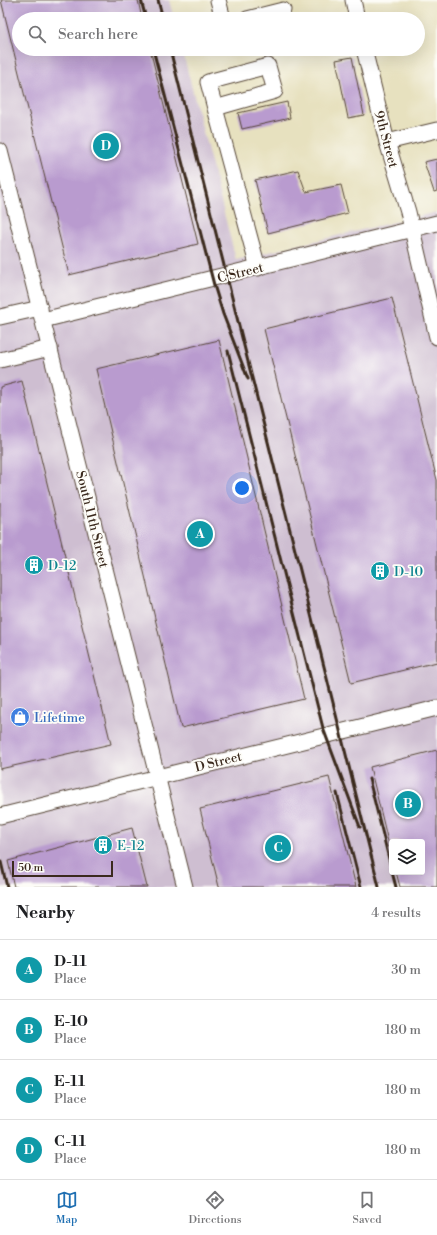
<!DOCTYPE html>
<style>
body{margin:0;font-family:"Libre Bodoni",serif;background:#f2f2f2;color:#202124}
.controls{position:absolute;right:12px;bottom:12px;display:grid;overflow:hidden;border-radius:4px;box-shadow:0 4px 16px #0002}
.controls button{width:36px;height:36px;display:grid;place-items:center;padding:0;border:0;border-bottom:1px solid #e0e0e0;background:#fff;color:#202124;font:20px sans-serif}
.scale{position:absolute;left:12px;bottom:10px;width:101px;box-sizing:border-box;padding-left:4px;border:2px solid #3b2a1e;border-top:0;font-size:11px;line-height:14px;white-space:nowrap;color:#3b2a1e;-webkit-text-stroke:3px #fdfcf7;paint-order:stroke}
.you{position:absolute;left:242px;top:488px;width:14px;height:14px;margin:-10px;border:3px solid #fff;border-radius:50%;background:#1a73e8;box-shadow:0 0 0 6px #1a73e833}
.badge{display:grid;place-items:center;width:26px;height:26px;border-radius:50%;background:#1f6fb2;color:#fff;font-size:13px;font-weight:700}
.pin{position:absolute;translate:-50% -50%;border:2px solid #fff;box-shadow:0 1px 4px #0006}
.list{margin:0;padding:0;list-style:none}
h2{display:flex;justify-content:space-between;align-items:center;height:52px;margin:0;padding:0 16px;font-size:17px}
h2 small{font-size:13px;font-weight:400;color:#757577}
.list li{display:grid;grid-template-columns:26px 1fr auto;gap:12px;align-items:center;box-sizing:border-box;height:60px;padding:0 16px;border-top:1px solid #e0e0e0}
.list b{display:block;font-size:15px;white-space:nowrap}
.list p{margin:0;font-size:13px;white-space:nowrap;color:#757577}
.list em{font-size:13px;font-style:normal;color:#757577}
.icon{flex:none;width:22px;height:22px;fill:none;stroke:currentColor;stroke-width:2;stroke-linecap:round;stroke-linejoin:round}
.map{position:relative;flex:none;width:437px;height:887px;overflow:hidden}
.search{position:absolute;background:#fff;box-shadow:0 4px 16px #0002;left:12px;right:12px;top:12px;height:44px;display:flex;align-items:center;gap:10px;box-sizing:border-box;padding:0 14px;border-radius:22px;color:#757577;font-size:15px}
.sheet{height:292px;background:#fff}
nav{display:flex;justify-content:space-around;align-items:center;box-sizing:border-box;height:56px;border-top:1px solid #e0e0e0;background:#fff;font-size:11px;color:#757577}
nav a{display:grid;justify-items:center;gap:2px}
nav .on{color:#1f6fb2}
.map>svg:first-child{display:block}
</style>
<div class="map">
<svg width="437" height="887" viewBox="0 0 437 887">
<rect width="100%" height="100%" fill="#fdfcf7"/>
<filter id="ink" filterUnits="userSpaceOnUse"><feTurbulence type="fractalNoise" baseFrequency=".025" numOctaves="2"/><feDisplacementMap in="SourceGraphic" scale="8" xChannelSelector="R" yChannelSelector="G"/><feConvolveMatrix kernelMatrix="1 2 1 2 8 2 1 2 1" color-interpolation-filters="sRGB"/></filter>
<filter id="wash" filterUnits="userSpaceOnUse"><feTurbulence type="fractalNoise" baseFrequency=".012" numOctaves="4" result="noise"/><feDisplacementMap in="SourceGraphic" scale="16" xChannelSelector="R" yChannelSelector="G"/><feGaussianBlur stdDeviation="0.9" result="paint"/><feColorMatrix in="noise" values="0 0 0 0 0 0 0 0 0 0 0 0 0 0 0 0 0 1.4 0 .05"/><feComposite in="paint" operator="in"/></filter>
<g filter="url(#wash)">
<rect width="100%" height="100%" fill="#e7e1bf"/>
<path fill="#cebed1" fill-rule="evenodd" d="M0,0H169L174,19H19V49H182L236,260L437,212V887H0ZM392,842H422V872H392Z"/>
<g id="blocks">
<g fill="#b99bcf">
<polygon points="1,0 138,0 142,19 19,19 19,49 150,49 198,244 69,275"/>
<polygon points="352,57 364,115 348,118 336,60"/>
<polygon points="287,102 290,118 242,129 238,113"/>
<polygon points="437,159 437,191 434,192 424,162"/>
<polygon points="298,170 306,192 341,185 348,213 268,233 255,180"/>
<polygon points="392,298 437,480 437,662 351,683 264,329"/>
<polygon points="219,340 304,699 181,728 96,369"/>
<polygon points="22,381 111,744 0,769 0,387"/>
<polygon points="437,750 437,887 400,887 396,872 422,872 422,842 392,842 391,854 370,767"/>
<polygon points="329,777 356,887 219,887 200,809"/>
<polygon points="132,828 147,887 14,887 8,861"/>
</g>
</g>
</g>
<g filter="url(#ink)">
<use href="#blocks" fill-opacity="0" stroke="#554536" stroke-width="1"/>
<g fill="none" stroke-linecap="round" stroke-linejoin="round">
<defs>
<g id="minor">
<polyline points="218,0 223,19"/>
<polyline points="353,0 357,19"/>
<polyline points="247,19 283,10"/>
<polyline points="364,49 387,142 408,212 437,337"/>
<polyline points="215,108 275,91 268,66 208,82 258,268"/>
<polyline points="387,142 437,130"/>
<polyline points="0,151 185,887"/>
<polyline points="0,317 40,308"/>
<polyline points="43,320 437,223"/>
<polyline points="0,360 50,348"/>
<polyline points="0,816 437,708"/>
</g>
</defs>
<use href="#minor" stroke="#554536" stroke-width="17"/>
<use href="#minor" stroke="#fff" stroke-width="15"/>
<g stroke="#3b2a1e" stroke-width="3">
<polyline points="141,0 146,19"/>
<polyline points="158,0 163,19"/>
<polyline points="153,49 214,285 223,314 248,379"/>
<polyline points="170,49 379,887"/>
<polyline points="228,351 323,728 360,827"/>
<polyline points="369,779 392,871"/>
<polyline points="337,793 361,887"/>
<polyline points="1,862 7,887"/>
<polyline points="392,872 396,887"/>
</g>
</g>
</g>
<defs>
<symbol id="building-disc" viewBox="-11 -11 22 22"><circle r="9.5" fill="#0f9aa8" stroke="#fdfcf7"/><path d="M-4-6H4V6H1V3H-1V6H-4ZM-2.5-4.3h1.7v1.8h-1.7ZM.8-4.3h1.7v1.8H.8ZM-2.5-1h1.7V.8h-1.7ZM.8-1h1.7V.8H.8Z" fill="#fff"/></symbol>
<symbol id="shop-disc" viewBox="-11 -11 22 22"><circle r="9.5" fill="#3f7fe0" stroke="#fdfcf7"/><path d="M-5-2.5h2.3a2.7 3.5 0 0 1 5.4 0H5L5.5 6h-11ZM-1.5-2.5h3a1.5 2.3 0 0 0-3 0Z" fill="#fff"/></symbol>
</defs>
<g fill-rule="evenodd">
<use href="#building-disc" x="23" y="554" width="22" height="22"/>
<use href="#building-disc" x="369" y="560" width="22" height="22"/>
<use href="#shop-disc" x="9" y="706" width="22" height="22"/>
<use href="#building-disc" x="92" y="834" width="22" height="22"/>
</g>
<g text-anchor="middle" stroke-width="3.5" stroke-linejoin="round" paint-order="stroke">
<g font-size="13" fill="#3b2a1e" stroke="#fdfcf7">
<text transform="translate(387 139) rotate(75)" y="5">9th Street</text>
<text transform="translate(240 272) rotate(-14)" y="5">C Street</text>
<text transform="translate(93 519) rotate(76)" y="5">South 11th Street</text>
<text transform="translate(218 761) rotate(-14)" y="5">D Street</text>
</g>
<g font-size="13" fill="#0d838f" stroke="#fdfcf7" text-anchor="start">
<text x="48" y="570">D-12</text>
<text x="394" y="576">D-10</text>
<text x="117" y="850">E-12</text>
</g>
<g font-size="13" fill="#366cbe" stroke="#fdfcf7" text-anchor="start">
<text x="34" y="722">Lifetime</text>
</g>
</g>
</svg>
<div class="controls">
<button><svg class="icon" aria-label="layers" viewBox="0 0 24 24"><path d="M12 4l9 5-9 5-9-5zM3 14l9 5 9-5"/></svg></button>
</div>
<div class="scale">50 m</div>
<div class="you"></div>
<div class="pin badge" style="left:200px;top:534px;background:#0f9aa8">A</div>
<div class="pin badge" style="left:408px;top:804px;background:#0f9aa8">B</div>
<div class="pin badge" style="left:278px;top:848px;background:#0f9aa8">C</div>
<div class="pin badge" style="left:106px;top:146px;background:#0f9aa8">D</div>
<div class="search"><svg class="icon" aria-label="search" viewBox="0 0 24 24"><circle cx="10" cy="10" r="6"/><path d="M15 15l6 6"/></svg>Search here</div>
</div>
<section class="sheet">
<h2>Nearby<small>4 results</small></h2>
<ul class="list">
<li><span class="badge" style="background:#0f9aa8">A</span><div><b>D-11</b><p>Place</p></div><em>30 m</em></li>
<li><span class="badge" style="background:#0f9aa8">B</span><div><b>E-10</b><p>Place</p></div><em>180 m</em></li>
<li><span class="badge" style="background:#0f9aa8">C</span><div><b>E-11</b><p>Place</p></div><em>180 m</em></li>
<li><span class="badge" style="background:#0f9aa8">D</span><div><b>C-11</b><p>Place</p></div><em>180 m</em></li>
</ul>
</section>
<nav>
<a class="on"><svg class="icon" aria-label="map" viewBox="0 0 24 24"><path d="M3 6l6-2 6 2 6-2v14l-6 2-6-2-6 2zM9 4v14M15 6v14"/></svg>Map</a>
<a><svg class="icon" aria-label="directions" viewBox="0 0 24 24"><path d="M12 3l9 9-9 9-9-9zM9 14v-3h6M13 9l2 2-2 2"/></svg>Directions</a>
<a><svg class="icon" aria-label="saved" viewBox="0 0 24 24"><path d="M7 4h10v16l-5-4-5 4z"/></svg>Saved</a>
</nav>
